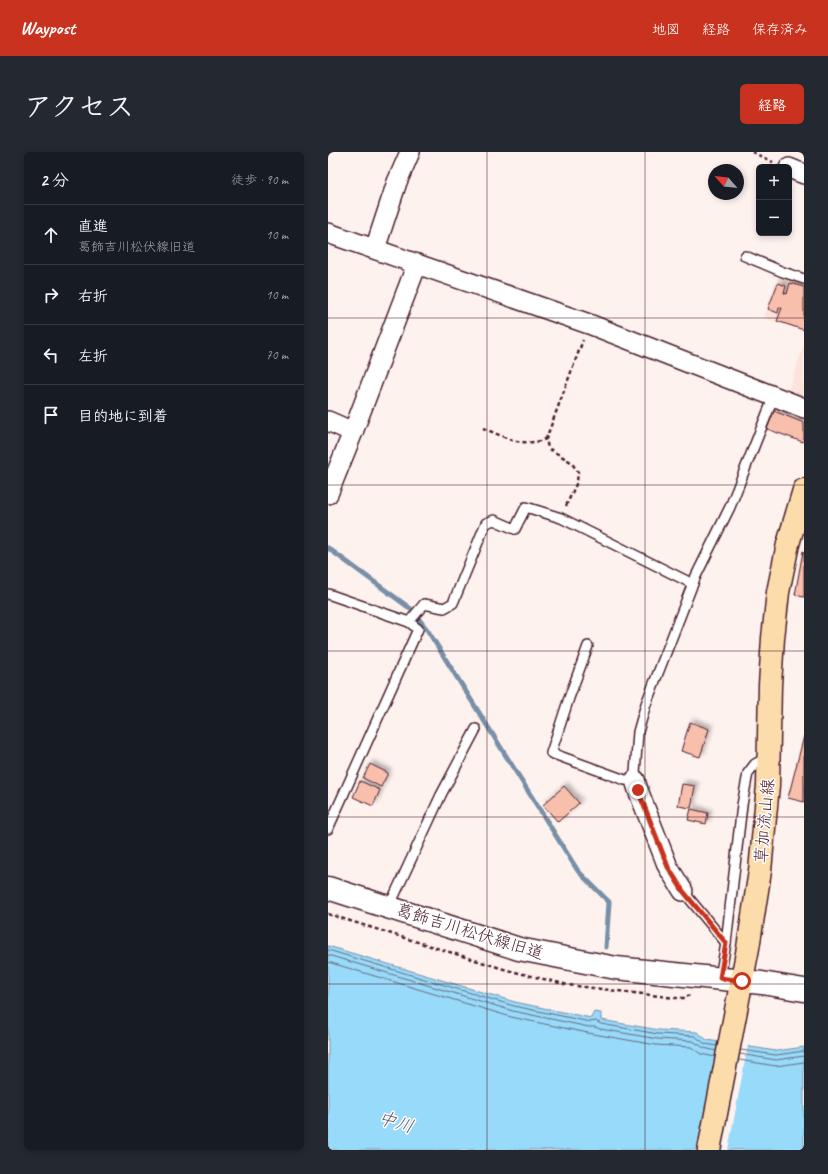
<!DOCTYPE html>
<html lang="ja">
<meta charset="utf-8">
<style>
body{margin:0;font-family:Caveat,"Klee One",sans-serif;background:#242831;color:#f1f3f6}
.controls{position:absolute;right:12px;top:12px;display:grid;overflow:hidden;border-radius:6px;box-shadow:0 2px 6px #0003}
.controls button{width:36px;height:36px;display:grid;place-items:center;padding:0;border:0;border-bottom:1px solid #363941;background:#171b24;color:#f1f3f6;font:20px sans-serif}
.compass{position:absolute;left:380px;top:12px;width:36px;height:36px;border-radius:50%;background:#171b24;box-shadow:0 2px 6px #0003;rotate:297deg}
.stop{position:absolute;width:12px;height:12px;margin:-9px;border:3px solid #c8321e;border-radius:50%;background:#fff}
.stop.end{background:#c8321e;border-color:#fff;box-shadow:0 1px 4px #0008}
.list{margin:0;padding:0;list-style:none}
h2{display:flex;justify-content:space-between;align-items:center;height:52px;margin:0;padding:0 16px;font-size:17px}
h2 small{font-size:13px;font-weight:400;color:#9ea1a6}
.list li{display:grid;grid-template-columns:26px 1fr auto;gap:12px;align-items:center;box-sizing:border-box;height:60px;padding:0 16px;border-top:1px solid #363941}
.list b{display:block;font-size:15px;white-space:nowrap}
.list p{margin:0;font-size:13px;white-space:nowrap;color:#9ea1a6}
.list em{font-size:13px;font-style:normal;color:#9ea1a6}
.icon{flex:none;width:22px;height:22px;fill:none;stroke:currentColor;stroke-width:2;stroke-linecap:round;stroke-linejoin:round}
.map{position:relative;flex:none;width:476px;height:998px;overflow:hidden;border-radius:6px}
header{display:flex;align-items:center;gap:24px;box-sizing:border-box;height:56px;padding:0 20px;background:#c8321e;color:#fff}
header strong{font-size:19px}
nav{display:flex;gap:22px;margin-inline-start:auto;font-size:14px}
.intro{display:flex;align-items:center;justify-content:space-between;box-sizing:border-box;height:96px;padding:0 24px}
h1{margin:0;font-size:28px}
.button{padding:10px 18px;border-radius:6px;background:#c8321e;color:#fff;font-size:14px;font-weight:700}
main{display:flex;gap:24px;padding:0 24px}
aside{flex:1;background:#171b24;border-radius:6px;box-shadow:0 2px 6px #0003}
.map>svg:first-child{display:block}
</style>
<header>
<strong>Waypost</strong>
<nav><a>地図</a><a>経路</a><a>保存済み</a></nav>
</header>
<div class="intro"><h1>アクセス</h1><a class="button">経路</a></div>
<main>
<aside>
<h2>2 分<small>徒歩 · 90 m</small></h2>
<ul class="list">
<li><svg class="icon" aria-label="ahead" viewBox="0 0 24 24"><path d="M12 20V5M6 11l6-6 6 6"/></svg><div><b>直進</b><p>葛飾吉川松伏線旧道</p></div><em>10 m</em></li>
<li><svg class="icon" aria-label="right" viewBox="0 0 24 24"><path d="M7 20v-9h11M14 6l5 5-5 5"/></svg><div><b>右折</b></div><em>10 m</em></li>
<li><svg class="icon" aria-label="left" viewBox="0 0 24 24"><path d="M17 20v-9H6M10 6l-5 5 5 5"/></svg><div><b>左折</b></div><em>70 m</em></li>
<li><svg class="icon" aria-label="arrive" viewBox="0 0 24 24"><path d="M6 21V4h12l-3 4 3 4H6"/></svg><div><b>目的地に到着</b></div></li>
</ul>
</aside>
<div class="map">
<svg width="476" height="998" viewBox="0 0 476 998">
<defs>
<filter id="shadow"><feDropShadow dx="3.5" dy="-3.5" stdDeviation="2" flood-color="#0004"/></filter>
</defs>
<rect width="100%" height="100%" fill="#fef2ef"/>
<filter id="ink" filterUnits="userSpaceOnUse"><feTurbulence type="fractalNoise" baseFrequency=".025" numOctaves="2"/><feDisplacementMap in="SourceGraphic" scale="8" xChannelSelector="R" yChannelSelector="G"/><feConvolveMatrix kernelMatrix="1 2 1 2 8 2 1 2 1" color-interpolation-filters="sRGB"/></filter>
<g filter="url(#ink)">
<g fill="#fce3db">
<polygon points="450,125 476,134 476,179 436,166"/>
<polygon points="476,193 476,246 460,240"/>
</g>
<polygon fill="#97daf9" stroke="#788fa7" points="0,794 187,850 263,866 266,860 273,861 273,868 331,878 369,880 379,888 448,899 476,895 476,998 0,998"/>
<polygon fill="#fef2ef" points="414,892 420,893 400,998 394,998"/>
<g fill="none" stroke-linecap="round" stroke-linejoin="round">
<g stroke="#696a7d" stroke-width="1">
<polyline points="0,798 186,854 262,870 268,869 273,872 330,882 367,884 377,892 389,894"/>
<polyline points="0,803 185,859 261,875 267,875 272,877 330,887 365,889 376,896 388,899"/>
<polyline points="0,810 183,865 260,881 328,893 363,895 373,902 387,905"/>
<polyline points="413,898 448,903 476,899"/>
<polyline points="412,902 448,908 476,904"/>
<polyline points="411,908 448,914 476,910"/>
</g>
<polyline stroke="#788fa7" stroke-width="5" points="0,396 83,457 100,479 250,719 281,750 278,795"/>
</g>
<g fill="#f8bfad" stroke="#4a1f2b" filter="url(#shadow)">
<polygon points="450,131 458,134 456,141 459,142 462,131 476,135 476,178 449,169 454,156 451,156 450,161 440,157"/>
<polygon points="446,259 476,271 476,286 475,290 439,277"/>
<polygon points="475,399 476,400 476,445 467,443"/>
<polygon points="362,570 381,577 372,605 353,599"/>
<polygon points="476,584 476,650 460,646"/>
<polygon points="42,612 60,621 53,635 35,626"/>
<polygon points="32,629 52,638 45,654 25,645"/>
<polygon points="354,632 367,634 363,656 350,654"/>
<polygon points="236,634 251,651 230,670 215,653"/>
<polygon points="363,657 380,661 378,672 360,668"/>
</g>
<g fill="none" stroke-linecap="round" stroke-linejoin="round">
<defs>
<g id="service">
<polyline points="417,104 455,120 476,127"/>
<polyline points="0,442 81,470 90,477 0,677"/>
<polyline points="81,470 96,452 116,456 125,451 158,371 166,368 187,377 198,355 233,366 365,432"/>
<polyline points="260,494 241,546 223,601 297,628 307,628 307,621 310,580 318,552 367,426 402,355 446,244"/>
<polyline points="355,739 398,791"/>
<polyline points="61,755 113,643 148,577"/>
<polyline points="392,826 398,791 414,653 420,621 427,612 440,605"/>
</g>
<g id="minor">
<polyline points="461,16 476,22"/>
<polyline points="0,81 261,172 476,256"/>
<polyline points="47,97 69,30 82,0"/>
<polyline points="0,269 25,280"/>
<polyline points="0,342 25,280 89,112"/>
<polyline points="307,628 310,638 340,715 355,739"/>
</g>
<polyline id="tertiary" points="0,736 191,797 288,816 434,831 476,838"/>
<polyline id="primary" points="381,998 420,796 432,719 440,633 442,533 445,486 450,440 460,392 476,338"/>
</defs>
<use href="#service" stroke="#4a1f2b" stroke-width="12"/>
<use href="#minor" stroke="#4a1f2b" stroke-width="22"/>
<use href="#tertiary" stroke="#4a1f2b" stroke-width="25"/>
<use href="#primary" stroke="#4a1f2b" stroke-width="25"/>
<g stroke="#4a1f2b" stroke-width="2.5" stroke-dasharray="4 3" stroke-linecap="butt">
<polyline points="424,0 445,10"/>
<path d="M155,276C176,285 195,296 218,287"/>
<polyline points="238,354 249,330 250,320 243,310 220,296 218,287 255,188"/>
<polyline points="0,762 179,818 240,833 348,846 358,846 361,843"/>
</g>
<use href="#service" stroke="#fff" stroke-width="9"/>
<use href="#minor" stroke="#fff" stroke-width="19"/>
<use href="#tertiary" stroke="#fff" stroke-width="22"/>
<use href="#primary" stroke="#fddcac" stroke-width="22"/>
</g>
</g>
<g fill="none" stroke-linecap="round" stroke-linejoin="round" filter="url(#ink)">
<polyline stroke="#c8321e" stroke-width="5" points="310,638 340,715 355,739 398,791 392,826 414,829"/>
</g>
<path fill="none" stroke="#4a1f2b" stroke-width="1" stroke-opacity="0.55" d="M159,0V998M317,0V998M0,166H476M0,333H476M0,499H476M0,665H476M0,832H476"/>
<g text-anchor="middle" stroke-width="3" stroke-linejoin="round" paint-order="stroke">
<g font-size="17" fill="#4a1f2b" stroke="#fff">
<text transform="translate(436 669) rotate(-85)" y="6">草加流山線</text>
<text transform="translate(142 779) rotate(17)" y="6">葛飾吉川松伏線旧道</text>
</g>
<g font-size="18" font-style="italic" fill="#615769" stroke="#fff">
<text transform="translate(68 970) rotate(17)" y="6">中川</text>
</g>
</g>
</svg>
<div class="controls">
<button>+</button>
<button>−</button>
</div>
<svg class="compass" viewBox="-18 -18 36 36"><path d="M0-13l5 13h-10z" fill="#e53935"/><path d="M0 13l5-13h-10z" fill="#9ea1a6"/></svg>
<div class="stop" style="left:414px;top:829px"></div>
<div class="stop end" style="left:310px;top:638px"></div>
</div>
</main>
